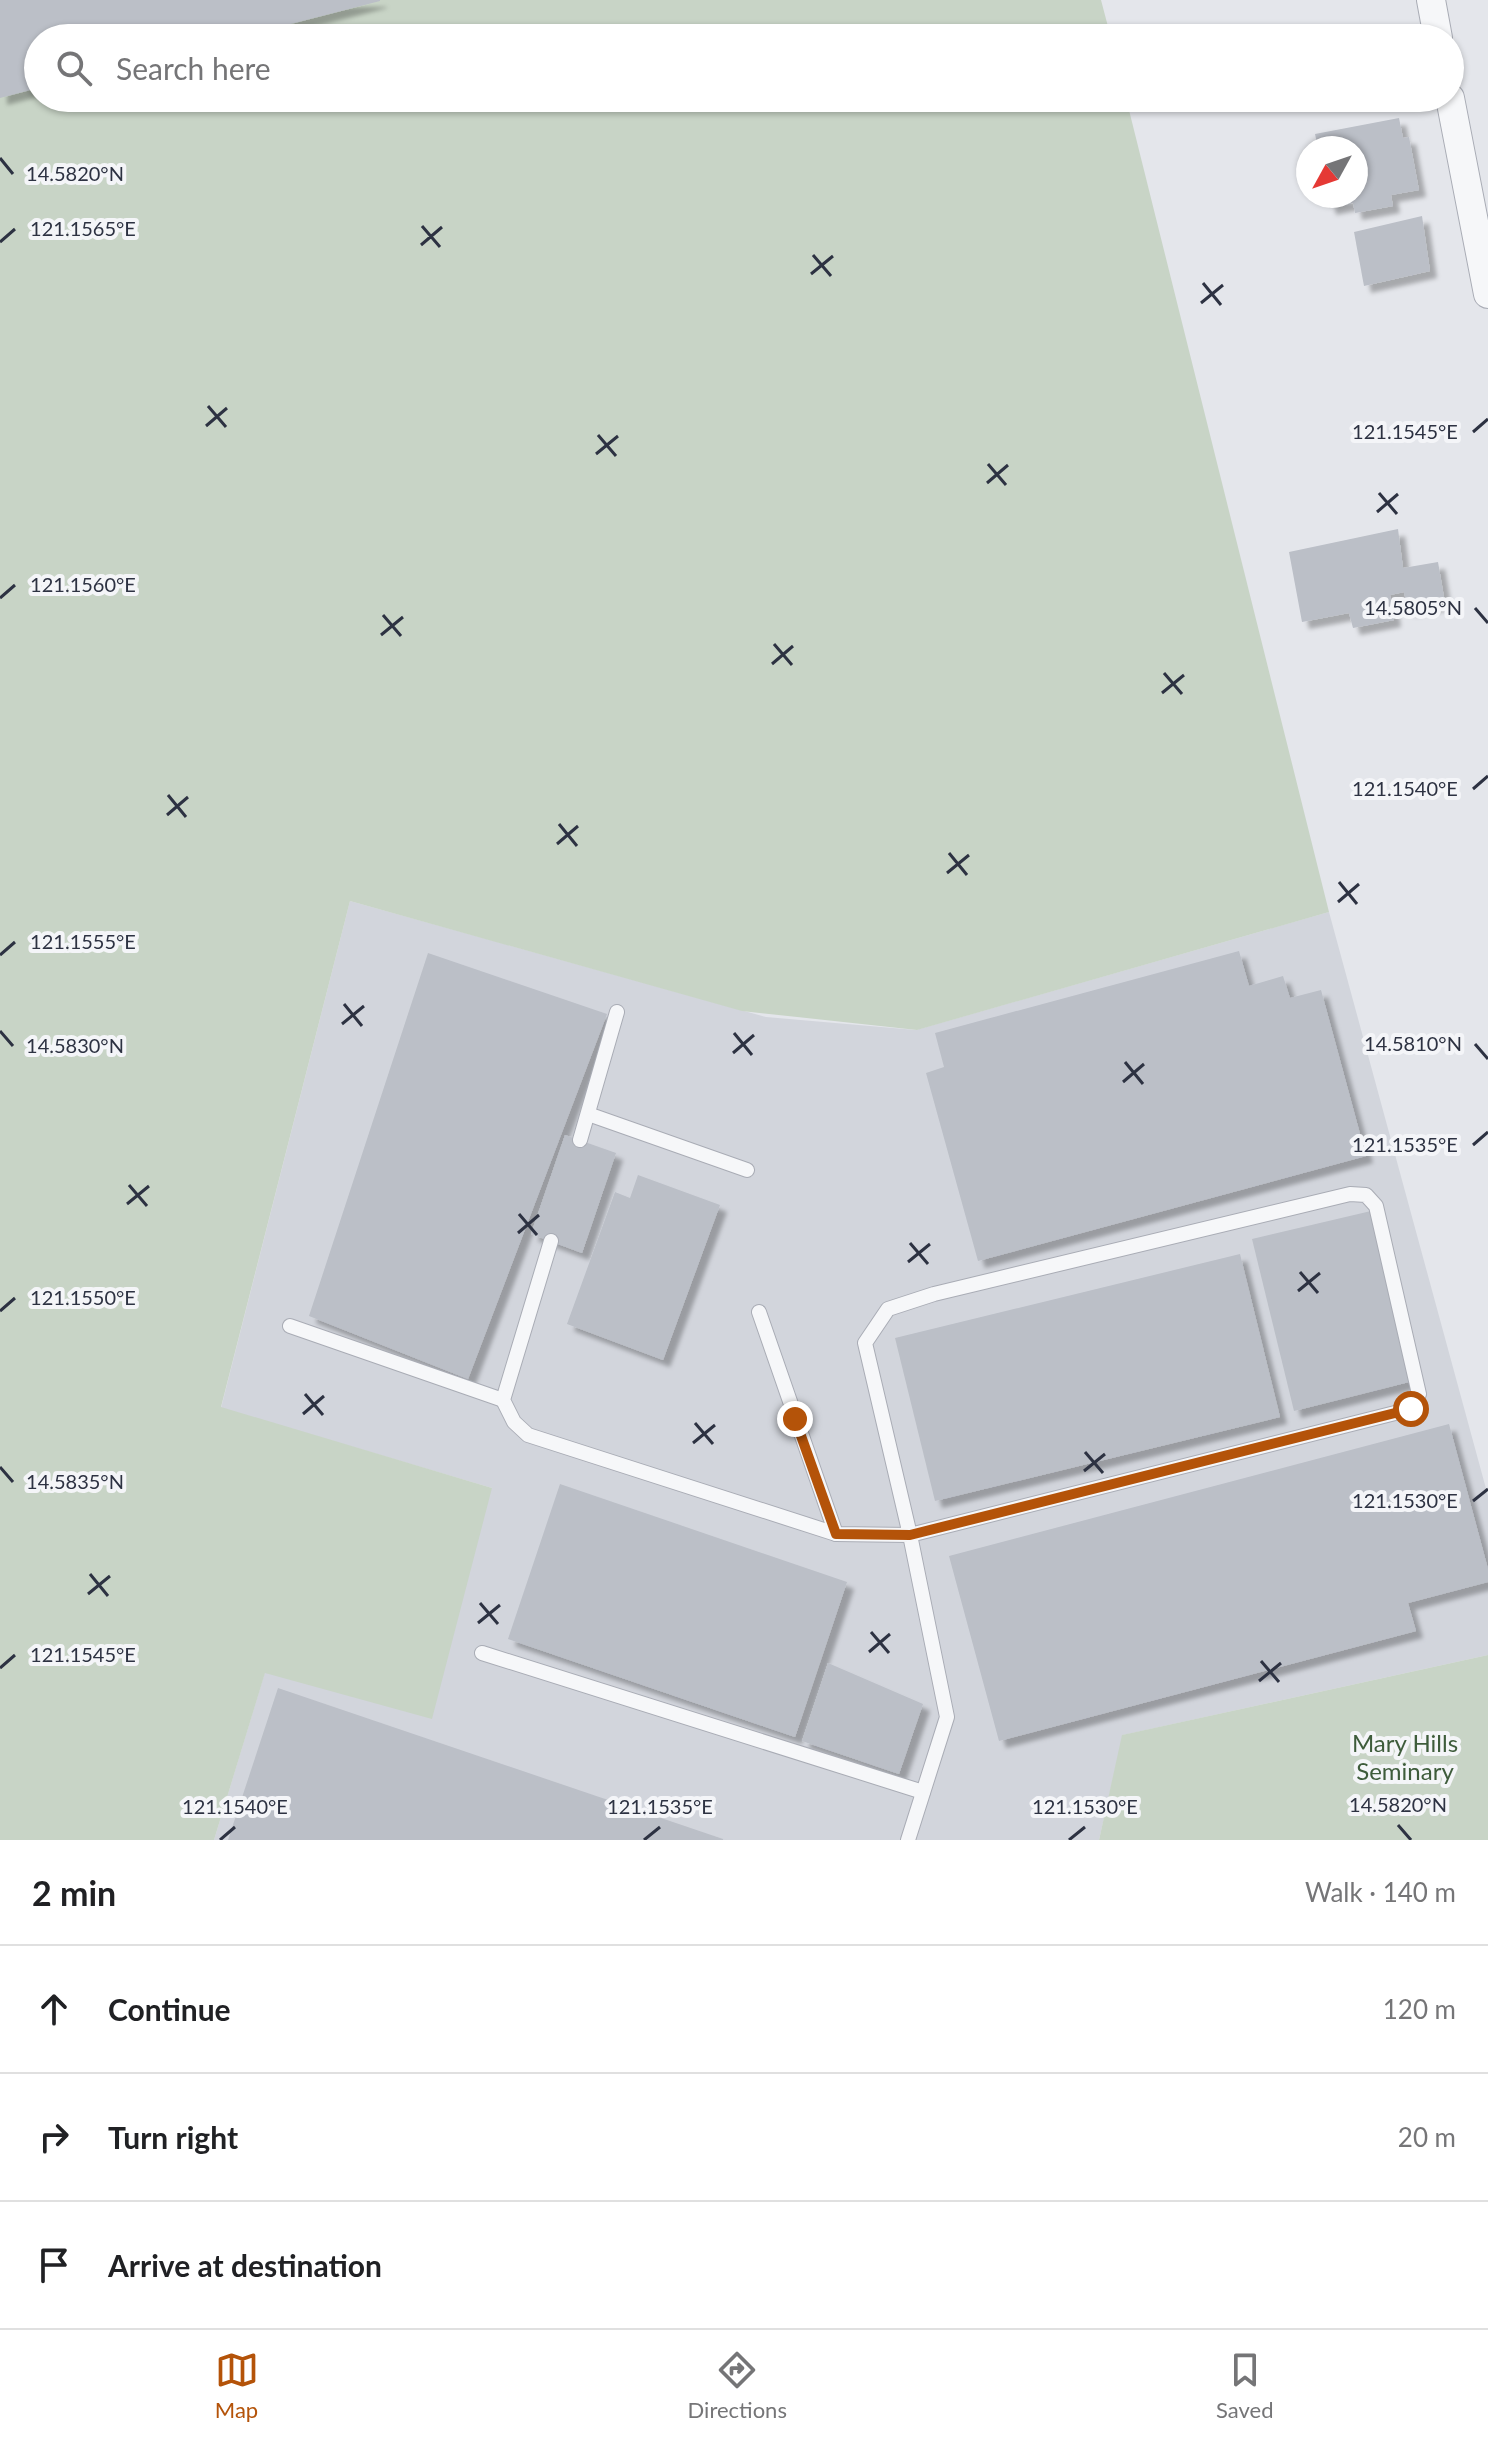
<!DOCTYPE html>
<meta charset="utf-8">
<style>
body{margin:0;font-family:Lato,sans-serif;background:#f2f2f2;color:#202124}
.compass{position:absolute;left:1296px;top:136px;width:72px;height:72px;border-radius:50%;background:#fff;box-shadow:0 2px 6px #0004;rotate:230deg}
.stop{position:absolute;width:24px;height:24px;margin:-18px;border:6px solid #b45309;border-radius:50%;background:#fff}
.stop.end{background:#b45309;border-color:#fff;box-shadow:0 2px 8px #0008}
.list{margin:0;padding:0;list-style:none}
h2{display:flex;justify-content:space-between;align-items:center;height:104px;margin:0;padding:0 32px;font-size:34px}
h2 small{font-size:26px;font-weight:400;color:#757577}
.list li{display:grid;grid-template-columns:52px 1fr auto;gap:24px;align-items:center;box-sizing:border-box;height:128px;padding:0 32px;border-top:2px solid #e0e0e0}
.list b{display:block;font-size:30px;white-space:nowrap}
.list em{font-size:26px;font-style:normal;color:#757577}
.icon{flex:none;width:44px;height:44px;fill:none;stroke:currentColor;stroke-width:2;stroke-linecap:round;stroke-linejoin:round}
.map{position:relative;flex:none;width:1488px;height:1840px;overflow:hidden}
.search{position:absolute;background:#fff;box-shadow:0 2px 6px #0004;left:24px;right:24px;top:24px;height:88px;display:flex;align-items:center;gap:20px;box-sizing:border-box;padding:0 28px;border-radius:44px;color:#757577;font-size:30px}
.sheet{height:488px;background:#fff}
nav{display:flex;justify-content:space-around;align-items:center;box-sizing:border-box;height:112px;border-top:2px solid #e0e0e0;background:#fff;font-size:22px;color:#757577}
nav a{display:grid;justify-items:center;gap:4px}
nav .on{color:#b45309}
.map>svg:first-child{display:block}
</style>
<div class="map">
<svg width="1488" height="1840" viewBox="0 0 1488 1840">
<defs>
<filter id="shadow"><feDropShadow dx="7" dy="7" stdDeviation="2" flood-color="#0004"/></filter>
</defs>
<rect width="100%" height="100%" fill="#e4e6eb"/>
<polygon fill="#d2d5dc" points="350,901 766,1017 916,1030 1329,912 1488,1496 1488,1655 1123,1735 1099,1840 214,1840 265,1672 492,1488 221,1408"/>
<g fill="#c8d4c6">
<polygon points="0,0 1101,0 1111,38 38,38 38,98 1126,98 1329,912 917,1030 742,1011 350,901 221,1407 492,1488 432,1719 265,1673 214,1840 0,1840"/>
<polygon points="1488,1655 1488,1840 1099,1840 1122,1735"/>
</g>
<g fill="#bbbfc7" filter="url(#shadow)">
<polygon points="0,0 380,0 380,1 236,38 38,38 38,88 0,98"/>
<polygon points="1399,118 1403,138 1409,137 1419,190 1391,195 1393,206 1355,213 1353,203 1329,208 1327,196 1356,196 1356,148 1318,148 1315,134"/>
<polygon points="1422,216 1430,271 1364,286 1354,232"/>
<polygon points="1398,529 1403,568 1438,562 1445,603 1408,610 1404,592 1390,595 1394,620 1353,628 1349,613 1302,622 1289,552"/>
<polygon points="1239,951 1249,986 1283,976 1290,998 1321,990 1366,1156 978,1261 926,1073 944,1067 935,1033"/>
<polygon points="428,953 607,1014 468,1379 309,1316"/>
<polygon points="565,1135 616,1153 582,1253 531,1234"/>
<polygon points="638,1175 720,1205 663,1360 567,1324 615,1192 630,1198"/>
<polygon points="1371,1211 1413,1381 1294,1411 1252,1239"/>
<polygon points="1240,1254 1280,1417 935,1501 895,1338"/>
<polygon points="1449,1424 1488,1569 1488,1582 1408,1603 1416,1631 999,1741 949,1556"/>
<polygon points="560,1484 847,1582 795,1737 508,1639"/>
<polygon points="828,1663 923,1704 899,1774 802,1741"/>
<polygon points="278,1688 723,1839 723,1840 228,1840"/>
</g>
<g fill="none" stroke-linecap="round" stroke-linejoin="round">
<defs>
<g id="service">
<polyline points="588,1114 747,1170"/>
<polyline points="580,1140 617,1012"/>
<polyline points="551,1241 503,1400 514,1422 528,1435 836,1534 910,1535 1411,1409 1419,1394 1376,1206 1366,1195 1350,1194 934,1294 888,1309 865,1343 910,1535 947,1717 908,1840"/>
<polyline points="759,1312 836,1534"/>
<polyline points="290,1326 503,1400"/>
<polyline points="482,1653 923,1792"/>
</g>
<g id="minor">
<polyline points="1431,0 1438,38"/>
<polyline points="1450,98 1488,294"/>
</g>
</defs>
<use href="#service" stroke="#a9acb5" stroke-width="16"/>
<use href="#minor" stroke="#a9acb5" stroke-width="30"/>
<use href="#service" stroke="#f6f7f9" stroke-width="14"/>
<use href="#minor" stroke="#f6f7f9" stroke-width="28"/>
</g>
<g fill="none" stroke-linecap="round" stroke-linejoin="round">
<polyline stroke="#b45309" stroke-width="10" points="795,1419 836,1534 910,1535 1411,1409"/>
</g>
<path fill="none" stroke="#2d3242" stroke-width="3" d="M0,158L13,174M422,226L440,247M0,242L15,229M421,245L442,227M813,255L831,276M811,274L833,256M1203,283L1221,305M1201,303L1223,285M208,406L226,427M206,426L227,408M1473,432L1488,419M598,435L616,456M596,454L618,436M988,464L1006,485M987,483L1008,465M1379,493L1397,514M1377,512L1398,494M0,598L15,585M1475,608L1488,623M383,615L401,636M381,635L403,617M774,644L792,665M772,664L793,646M1164,673L1182,694M1162,693L1184,675M1473,789L1488,776M168,795L186,817M167,815L188,797M559,824L577,846M557,844L578,826M949,853L967,875M947,873L969,855M1339,882L1357,904M1338,902L1359,884M0,955L15,942M344,1004L362,1026M342,1024L364,1006M0,1031L13,1046M734,1033L752,1055M1475,1044L1488,1059M733,1053L754,1035M1125,1062L1143,1084M1123,1082L1144,1064M1473,1145L1488,1132M129,1185L147,1206M127,1204L149,1186M519,1214L537,1235M518,1233L539,1215M910,1243L928,1264M908,1262L930,1244M1300,1272L1318,1293M1298,1291L1320,1273M0,1311L15,1298M305,1394L323,1415M303,1414L324,1396M695,1423L713,1444M693,1443L715,1425M1085,1452L1103,1473M0,1467L13,1482M1084,1471L1105,1454M1473,1501L1488,1489M90,1574L108,1596M88,1594L110,1576M480,1603L498,1624M478,1623L500,1605M871,1632L889,1653M869,1652L890,1634M1261,1661L1279,1682M0,1668L15,1655M1259,1681L1281,1663M1398,1825L1411,1840M220,1840L235,1827M644,1840L660,1827M1069,1840L1085,1827"/>
<g text-anchor="middle" stroke-width="8" stroke-linejoin="round" paint-order="stroke">
<g font-size="24" fill="#3e5c3b" stroke="#f4f5f8">
<text x="1405" y="1752">Mary Hills<tspan x="1405" dy="28">Seminary</tspan></text>
</g>
</g>
<g font-size="20" text-anchor="middle" fill="#2d3242" stroke="#f4f5f8" stroke-width="8" stroke-linejoin="round" paint-order="stroke">
<text x="75" y="181">14.5820°N</text>
<text x="83" y="236">121.1565°E</text>
<text x="1405" y="439">121.1545°E</text>
<text x="83" y="592">121.1560°E</text>
<text x="1413" y="615">14.5805°N</text>
<text x="1405" y="796">121.1540°E</text>
<text x="83" y="949">121.1555°E</text>
<text x="1413" y="1051">14.5810°N</text>
<text x="75" y="1053">14.5830°N</text>
<text x="1405" y="1152">121.1535°E</text>
<text x="83" y="1305">121.1550°E</text>
<text x="75" y="1489">14.5835°N</text>
<text x="1405" y="1508">121.1530°E</text>
<text x="83" y="1662">121.1545°E</text>
<text x="1398" y="1812">14.5820°N</text>
<text x="235" y="1814">121.1540°E</text>
<text x="660" y="1814">121.1535°E</text>
<text x="1085" y="1814">121.1530°E</text>
</g>
</svg>
<svg class="compass" viewBox="-18 -18 36 36"><path d="M0-13l5 13h-10z" fill="#e53935"/><path d="M0 13l5-13h-10z" fill="#757577"/></svg>
<div class="stop" style="left:1411px;top:1409px"></div>
<div class="stop end" style="left:795px;top:1419px"></div>
<div class="search"><svg class="icon" aria-label="search" viewBox="0 0 24 24"><circle cx="10" cy="10" r="6"/><path d="M15 15l6 6"/></svg>Search here</div>
</div>
<section class="sheet">
<h2>2 min<small>Walk · 140 m</small></h2>
<ul class="list">
<li><svg class="icon" aria-label="ahead" viewBox="0 0 24 24"><path d="M12 20V5M6 11l6-6 6 6"/></svg><div><b>Continue</b></div><em>120 m</em></li>
<li><svg class="icon" aria-label="right" viewBox="0 0 24 24"><path d="M7 20v-9h11M14 6l5 5-5 5"/></svg><div><b>Turn right</b></div><em>20 m</em></li>
<li><svg class="icon" aria-label="arrive" viewBox="0 0 24 24"><path d="M6 21V4h12l-3 4 3 4H6"/></svg><div><b>Arrive at destination</b></div></li>
</ul>
</section>
<nav>
<a class="on"><svg class="icon" aria-label="map" viewBox="0 0 24 24"><path d="M3 6l6-2 6 2 6-2v14l-6 2-6-2-6 2zM9 4v14M15 6v14"/></svg>Map</a>
<a><svg class="icon" aria-label="directions" viewBox="0 0 24 24"><path d="M12 3l9 9-9 9-9-9zM9 14v-3h6M13 9l2 2-2 2"/></svg>Directions</a>
<a><svg class="icon" aria-label="saved" viewBox="0 0 24 24"><path d="M7 4h10v16l-5-4-5 4z"/></svg>Saved</a>
</nav>
